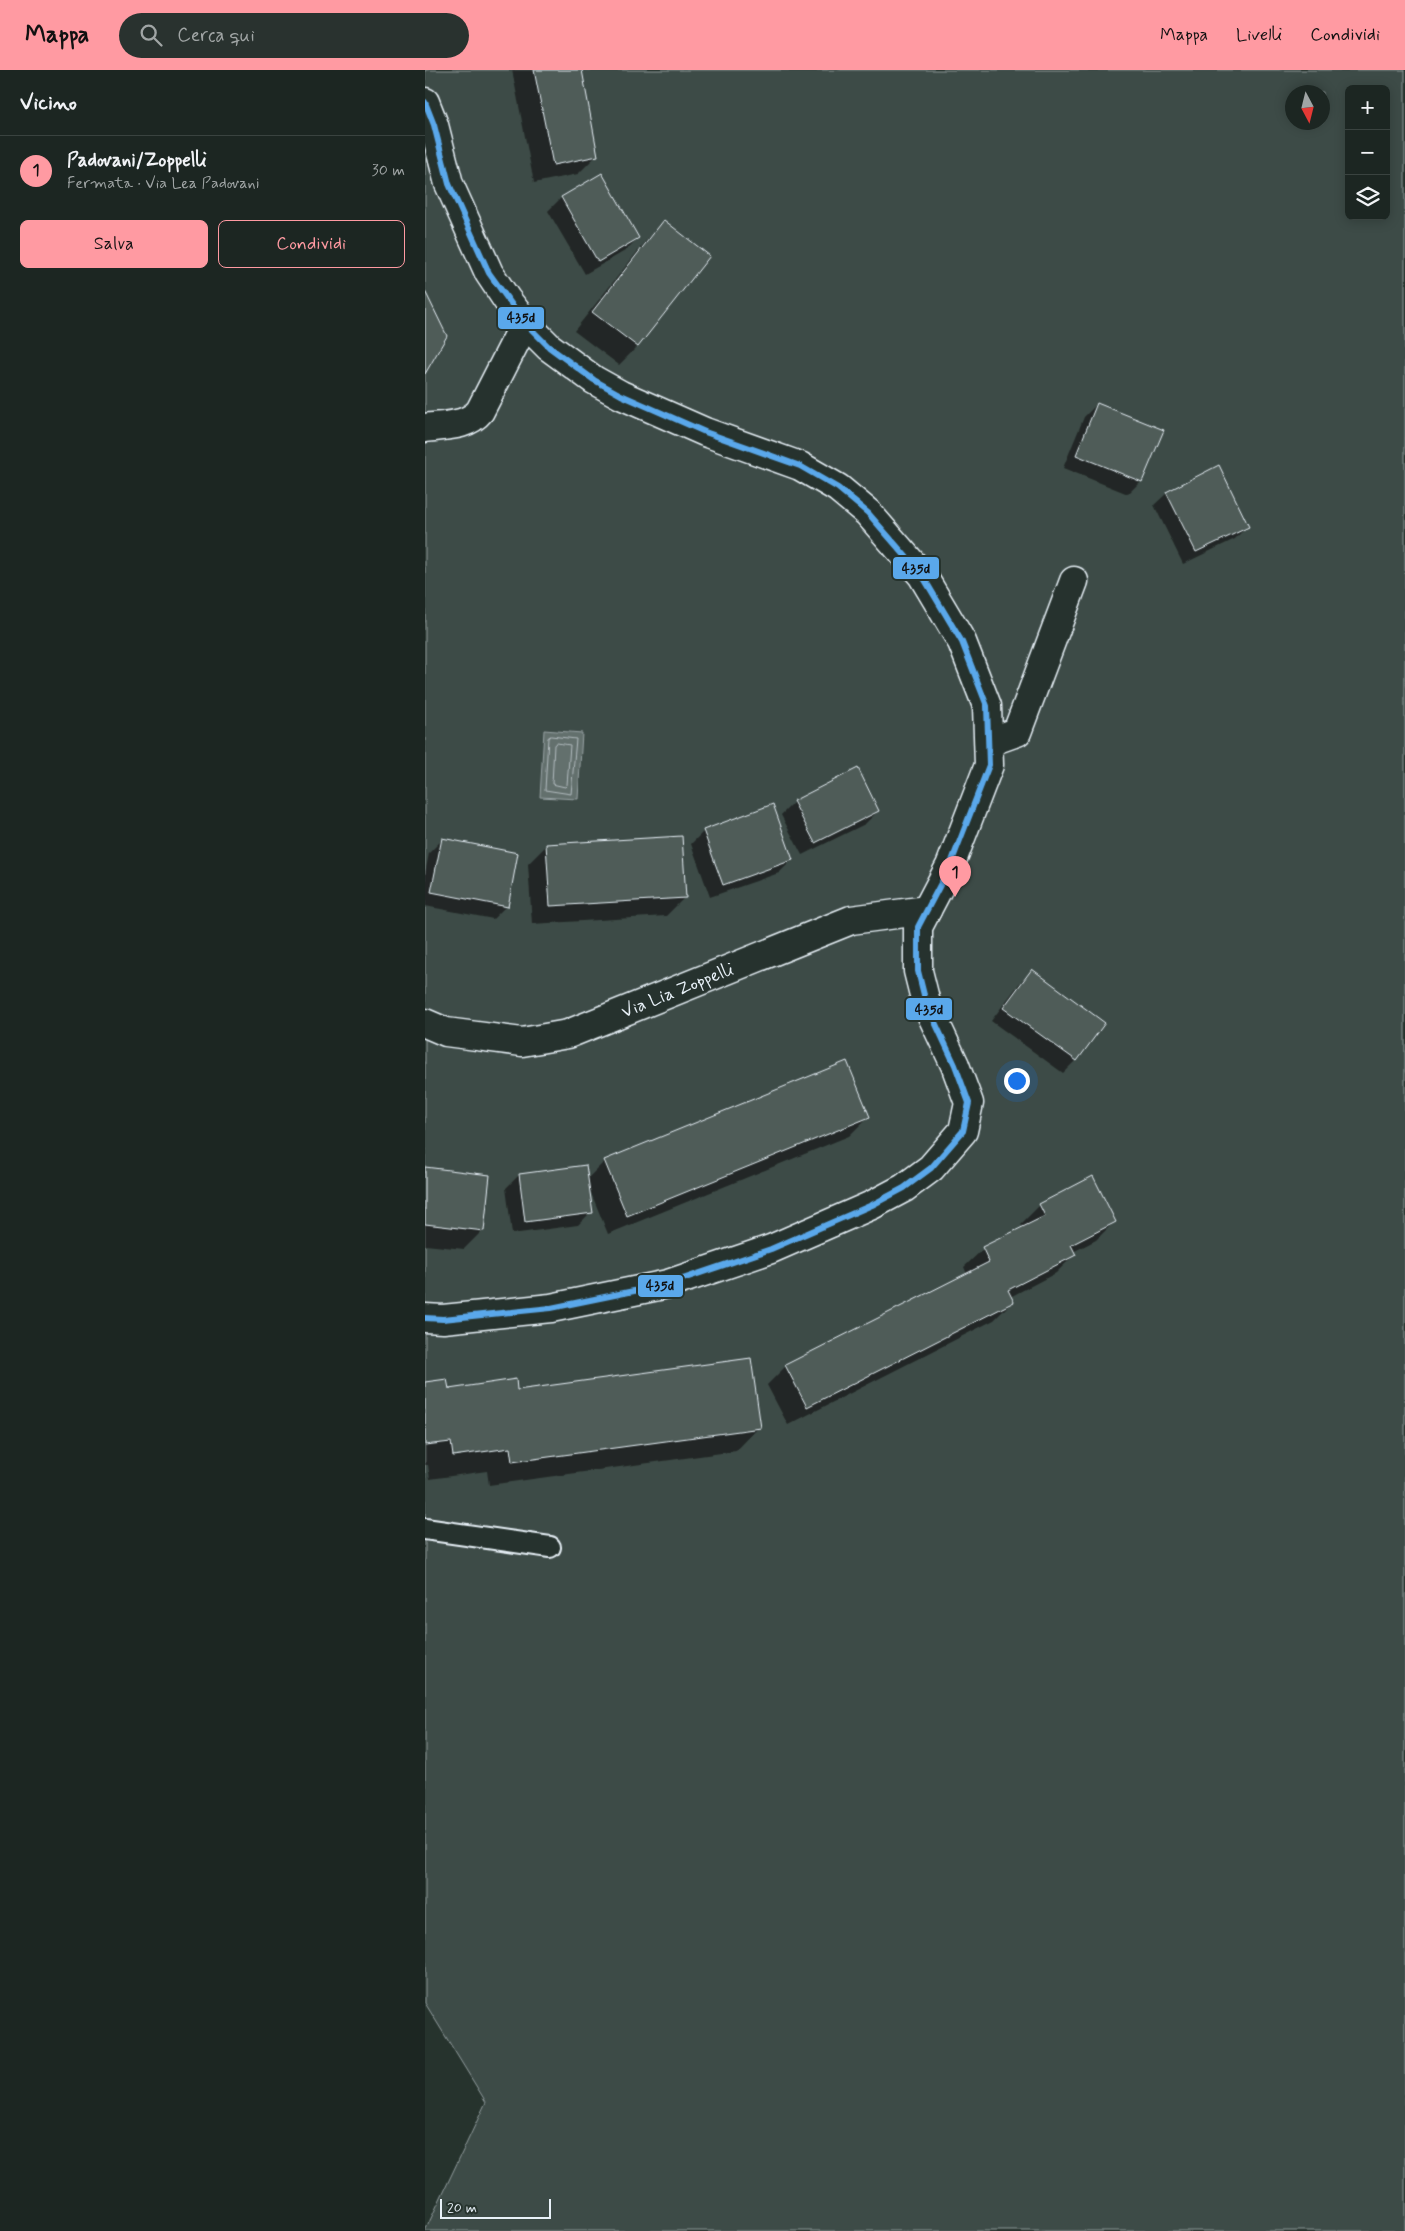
<!DOCTYPE html>
<html lang="it">
<meta charset="utf-8">
<style>
body{margin:0;font-family:Mynerve,sans-serif;background:#29322f;color:#f1f3f6}
.controls{position:absolute;right:15px;top:15px;display:grid;overflow:hidden;border-radius:8px;box-shadow:0 2px 12px #0003}
.controls button{width:45px;height:45px;display:grid;place-items:center;padding:0;border:0;border-bottom:1px solid #3a4340;background:#1c2622;color:#f1f3f6;font:25px sans-serif}
.compass{position:absolute;left:860px;top:15px;width:45px;height:45px;border-radius:50%;background:#1c2622;box-shadow:0 2px 12px #0003;rotate:173deg}
.scale{position:absolute;left:15px;bottom:12px;width:111px;box-sizing:border-box;padding-left:5px;border:2px solid #e8f1f8;border-top:0;font-size:14px;line-height:18px;white-space:nowrap;color:#e8f1f8;-webkit-text-stroke:4px #26332d;paint-order:stroke}
.you{position:absolute;left:591px;top:1010px;width:18px;height:18px;margin:-12px;border:4px solid #fff;border-radius:50%;background:#1a73e8;box-shadow:0 0 0 8px #1a73e833}
.badge{display:grid;place-items:center;width:32px;height:32px;border-radius:50%;background:#ff9aa2;color:#111;font-size:16px;font-weight:700}
.pin{position:absolute;translate:-50% -41px;filter:drop-shadow(0 1px 2px #0008)}
.pin::after{content:'';position:absolute;top:26px;width:18px;height:15px;background:inherit;clip-path:polygon(0 0,100% 0,50% 100%)}
.list{margin:0;padding:0;list-style:none}
h2{display:flex;justify-content:space-between;align-items:center;height:65px;margin:0;padding:0 20px;font-size:21px}
h2 small{font-size:16px;font-weight:400;color:#a0a5a5}
.list li{display:grid;grid-template-columns:32px 1fr auto;gap:15px;align-items:center;box-sizing:border-box;height:70px;padding:0 20px;border-top:1px solid #3a4340}
.list b{display:block;font-size:19px;white-space:nowrap}
.list p{margin:0;font-size:16px;white-space:nowrap;color:#a0a5a5}
.list em{font-size:16px;font-style:normal;color:#a0a5a5}
.actions{display:flex;gap:10px;padding:15px 20px}
.actions a{flex:1;padding:11px 0;border:1px solid #ff9aa2;border-radius:8px;text-align:center;font-size:18px;color:#ff9aa2}
.actions .main{background:#ff9aa2;color:#111}
.icon{flex:none;width:28px;height:28px;fill:none;stroke:currentColor;stroke-width:2;stroke-linecap:round;stroke-linejoin:round}
.map{position:relative;flex:none;width:980px;height:2161px;overflow:hidden}
header{display:flex;align-items:center;gap:30px;box-sizing:border-box;height:70px;padding:0 25px;background:#ff9aa2;color:#111}
header strong{font-size:24px}
nav{display:flex;gap:28px;margin-inline-start:auto;font-size:18px}
.search{width:350px;height:45px;background:#29322f;display:flex;align-items:center;gap:12px;box-sizing:border-box;padding:0 18px;border-radius:28px;color:#a0a5a5;font-size:19px}
main{display:flex}
aside{flex:1;background:#1c2622}
.map>svg:first-child{display:block}
</style>
<header>
<strong>Mappa</strong>
<div class="search"><svg class="icon" aria-label="search" viewBox="0 0 24 24"><circle cx="10" cy="10" r="6"/><path d="M15 15l6 6"/></svg>Cerca qui</div>
<nav><a>Mappa</a><a>Livelli</a><a>Condividi</a></nav>
</header>
<main>
<aside>
<h2>Vicino<small></small></h2>
<ul class="list">
<li><span class="badge">1</span><div><b>Padovani/Zoppelli</b><p>Fermata · Via Lea Padovani</p></div><em>30 m</em></li>
</ul>
<div class="actions"><a class="main">Salva</a><a>Condividi</a></div>
</aside>
<div class="map">
<svg width="980" height="2161" viewBox="0 0 980 2161">
<rect width="100%" height="100%" fill="#26332d"/>
<filter id="ink" filterUnits="userSpaceOnUse"><feTurbulence type="fractalNoise" baseFrequency=".02" numOctaves="2"/><feDisplacementMap in="SourceGraphic" scale="10" xChannelSelector="R" yChannelSelector="G"/><feConvolveMatrix kernelMatrix="1 2 1 2 8 2 1 2 1" color-interpolation-filters="sRGB"/></filter>
<g filter="url(#ink)">
<path fill="#3e4b47" stroke="#939ea0" fill-rule="evenodd" d="M0,0H980V2161H0L61,2032L0,1933ZM924,19H961V146H924ZM868,22H898V52H868Z"/>
<polygon fill="#636f6d" stroke="#98a3a5" points="119,660 157,663 153,729 115,727"/>
<g fill="#0007">
<polygon points="87,0 156,0 172,85 153,104 109,113"/>
<polygon points="176,105 213,168 200,181 160,204 123,141 136,128"/>
<polygon points="239,152 283,186 212,277 194,295 149,261 221,171"/>
<polygon points="672,334 716,411 703,424 638,398 659,347"/>
<polygon points="742,423 822,456 810,469 758,494 729,435"/>
<polygon points="369,732 453,741 440,754 377,785 356,745"/>
<polygon points="279,761 367,790 354,803 285,827 266,774"/>
<polygon points="17,770 81,836 68,849 0,836 0,804 4,783"/>
<polygon points="122,775 260,827 241,846 107,854 103,794"/>
<polygon points="607,901 651,990 638,1003 566,951 594,914"/>
<polygon points="443,1047 424,1066 183,1164 164,1118 166,1142 153,1155 87,1164 81,1118 94,1105 162,1109 180,1091"/>
<polygon points="0,1098 57,1161 39,1179 0,1175"/>
<polygon points="615,1135 690,1151 671,1170 648,1182 650,1184 631,1203 585,1227 587,1232 569,1250 363,1355 342,1315 361,1296 542,1204 539,1197 558,1179 598,1158 596,1154"/>
<polygon points="0,1313 23,1320 91,1322 334,1357 311,1381 64,1415 62,1401 5,1409 3,1395 0,1395"/>
</g>
<g fill="none" stroke-linecap="round" stroke-linejoin="round">
<g stroke="#b3bdc0" stroke-width="1">
<polygon points="126,666 151,669 146,724 120,720 123,668"/>
<polygon points="132,673 145,675 142,715 140,717 127,714 129,675"/>
</g>
</g>
<g fill="#505c59" stroke="#e8f1f8">
<polygon points="109,0 157,0 173,86 128,95"/>
<polygon points="177,103 214,168 173,192 136,127"/>
<polygon points="239,150 285,186 213,277 167,242"/>
<polygon points="0,221 22,266 0,304"/>
<polygon points="672,333 739,360 717,412 651,385"/>
<polygon points="794,395 824,457 771,482 741,422"/>
<polygon points="433,698 454,741 390,773 368,731"/>
<polygon points="348,734 368,790 298,815 278,760"/>
<polygon points="257,766 261,828 125,836 121,774"/>
<polygon points="17,768 93,783 83,837 6,822"/>
<polygon points="607,899 680,953 652,991 578,938"/>
<polygon points="422,991 445,1047 202,1146 179,1090"/>
<polygon points="161,1095 168,1143 100,1152 94,1104"/>
<polygon points="0,1097 65,1105 59,1161 0,1154"/>
<polygon points="668,1106 691,1152 646,1175 651,1185 583,1220 589,1232 382,1337 360,1295 564,1192 557,1177 620,1146 614,1134"/>
<polygon points="326,1288 336,1358 87,1392 85,1378 28,1386 26,1372 0,1375 0,1312 22,1309 24,1319 91,1309 92,1320"/>
</g>
<g fill="none" stroke-linecap="round" stroke-linejoin="round">
<defs>
<polyline id="lane" points="0,1459 125,1477"/>
<g id="street">
<polyline points="0,32 9,55 24,114 64,203 82,230 100,253 124,277 169,310 196,325 280,362 375,396 413,418 443,443 497,505 537,572 562,636 564,695 525,796 493,857 493,901 501,933 530,995 544,1033 538,1061 506,1098 479,1118 447,1135 346,1179 243,1214 126,1238 18,1249 0,1248"/>
<path d="M0,358C20,355 42,357 55,341L100,253"/>
<polyline points="564,672 592,662 649,511"/>
<path id="s1" d="M0,953L21,962L97,972L143,964L426,850L502,840"/>
</g>
</defs>
<use href="#lane" stroke="#e8f1f8" stroke-width="24"/>
<use href="#street" stroke="#e8f1f8" stroke-width="31"/>
<use href="#lane" stroke="#26332d" stroke-width="20"/>
<use href="#street" stroke="#26332d" stroke-width="28"/>
<defs>
<polyline id="bus-1" points="0,32 9,55 24,114 64,203 100,253 124,277 169,310 196,325 280,362 375,396 413,418 443,443 497,505 537,572 562,636 564,695 525,796 493,857 493,901 501,933 530,995 544,1033 538,1061 506,1098 479,1118 447,1135 346,1179 243,1214 126,1238 18,1249 0,1248"/>
</defs>
<use href="#bus-1" stroke="#26332d" stroke-width="10"/>
<use href="#bus-1" stroke="#5aa8eb" stroke-width="6"/>
</g>
</g>
<g text-anchor="middle" stroke-width="4" stroke-linejoin="round" paint-order="stroke">
<g font-size="18" fill="#e8f1f8" stroke="#26332d">
<text dy="6" stroke="none"><textPath href="#s1" startOffset="264">Via Lia Zoppelli</textPath></text>
</g>
</g>
<g stroke="#26332d" stroke-width="2">
<rect x="72" y="236" width="48" height="24" rx="5" fill="#5aa8eb"/>
<rect x="467" y="486" width="48" height="24" rx="5" fill="#5aa8eb"/>
<rect x="480" y="927" width="48" height="24" rx="5" fill="#5aa8eb"/>
<rect x="212" y="1204" width="47" height="24" rx="5" fill="#5aa8eb"/>
</g>
<g font-size="14" text-anchor="middle" font-weight="bold" fill="#111">
<text x="96" y="252">435d</text>
<text x="491" y="503">435d</text>
<text x="504" y="944">435d</text>
<text x="235" y="1220">435d</text>
</g>
</svg>
<div class="controls">
<button>+</button>
<button>−</button>
<button><svg class="icon" aria-label="layers" viewBox="0 0 24 24"><path d="M12 4l9 5-9 5-9-5zM3 14l9 5 9-5"/></svg></button>
</div>
<svg class="compass" viewBox="-18 -18 36 36"><path d="M0-13l5 13h-10z" fill="#e53935"/><path d="M0 13l5-13h-10z" fill="#a0a5a5"/></svg>
<div class="scale">20 m</div>
<div class="you"></div>
<div class="pin badge" style="left:530px;top:827px">1</div>
</div>
</main>
